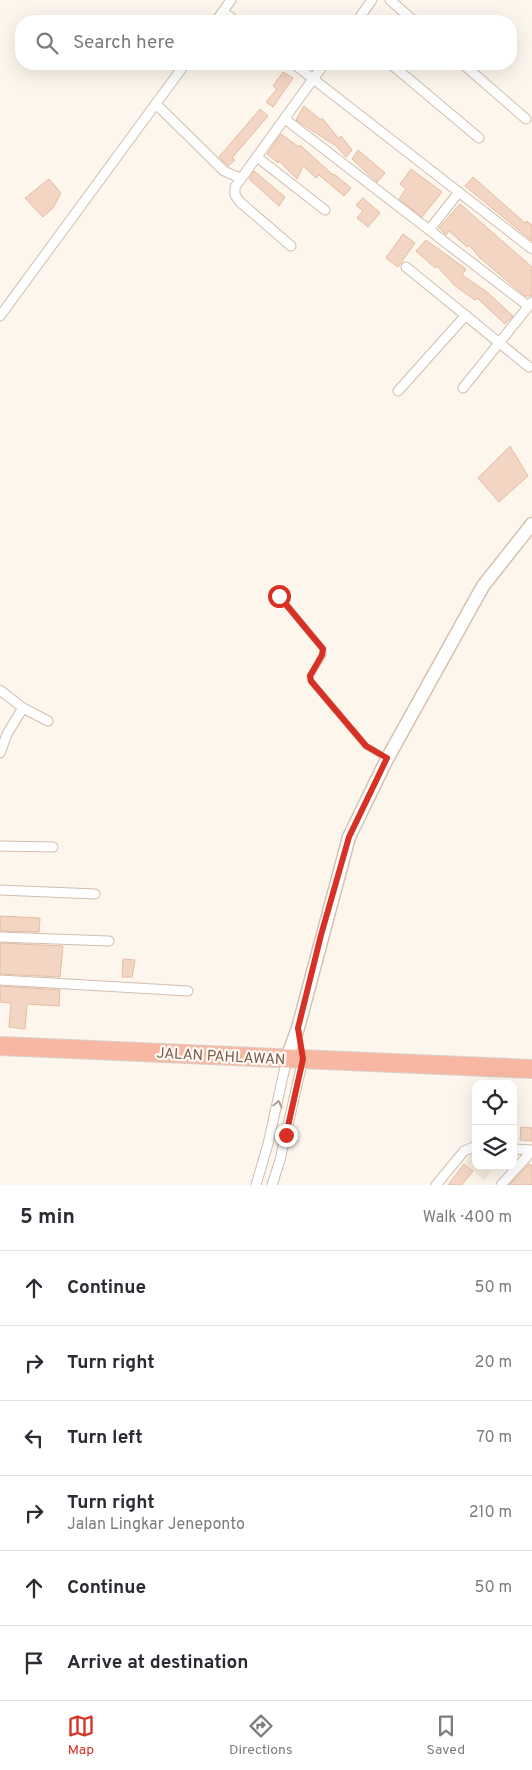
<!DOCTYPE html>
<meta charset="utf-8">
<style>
body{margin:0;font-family:Overpass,sans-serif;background:#f2f2f3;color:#2b2b33}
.controls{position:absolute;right:15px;bottom:15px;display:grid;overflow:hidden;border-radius:10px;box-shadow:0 5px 20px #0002}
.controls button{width:45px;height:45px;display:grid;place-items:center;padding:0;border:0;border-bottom:1px solid #e1e1e2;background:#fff;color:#2b2b33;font:25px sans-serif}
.stop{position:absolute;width:15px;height:15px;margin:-11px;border:4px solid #d93025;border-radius:50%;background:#fff}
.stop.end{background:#d93025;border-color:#fff;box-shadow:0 1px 5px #0008}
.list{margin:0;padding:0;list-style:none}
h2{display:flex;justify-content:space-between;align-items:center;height:65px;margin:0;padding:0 20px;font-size:21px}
h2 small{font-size:16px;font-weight:400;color:#7c7c81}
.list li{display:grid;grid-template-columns:32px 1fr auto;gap:15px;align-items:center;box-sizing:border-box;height:75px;padding:0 20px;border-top:1px solid #e1e1e2}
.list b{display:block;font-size:19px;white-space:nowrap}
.list p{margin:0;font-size:16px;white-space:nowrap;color:#7c7c81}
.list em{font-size:16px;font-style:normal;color:#7c7c81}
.icon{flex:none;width:28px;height:28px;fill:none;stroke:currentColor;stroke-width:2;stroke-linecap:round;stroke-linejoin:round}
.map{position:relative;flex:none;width:532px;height:1185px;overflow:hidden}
.search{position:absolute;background:#fff;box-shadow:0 5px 20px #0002;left:15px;right:15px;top:15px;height:55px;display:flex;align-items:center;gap:12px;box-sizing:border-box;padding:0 18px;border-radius:20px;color:#7c7c81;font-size:19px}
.sheet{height:515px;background:#fff}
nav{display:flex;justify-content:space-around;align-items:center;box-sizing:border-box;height:70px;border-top:1px solid #e1e1e2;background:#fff;font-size:14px;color:#7c7c81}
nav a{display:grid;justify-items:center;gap:2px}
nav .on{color:#d93025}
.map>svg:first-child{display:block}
</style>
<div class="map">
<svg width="532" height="1185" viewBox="0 0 532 1185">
<rect width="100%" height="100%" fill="#fdf6ec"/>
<polygon fill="#f5e8da" points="470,1154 476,1154 476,1166 495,1166 484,1180 466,1163"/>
<g fill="#f3d5c3" stroke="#e6bba3">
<polygon points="283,72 293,78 273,107 266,102 277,89 273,86"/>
<polygon points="304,106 321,120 322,118 339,139 341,136 352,150 348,155 346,157 336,146 296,120"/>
<polygon points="260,109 268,116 232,158 235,160 228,166 219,157"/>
<polygon points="281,134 299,147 300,145 333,175 334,174 351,188 344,196 319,175 316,178 303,166 297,179 279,161 278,163 267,154"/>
<polygon points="358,150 385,173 377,182 352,159"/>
<polygon points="411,169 442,192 422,217 399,199 406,189 400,184"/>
<polygon points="254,171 285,197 279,206 249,179"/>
<polygon points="473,177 525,223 527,221 532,225 532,241 465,186"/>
<polygon points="49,179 61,193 53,208 43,217 25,198"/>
<polygon points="363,198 380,213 368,227 357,218 363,211 356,205"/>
<polygon points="460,204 532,267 532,296 525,296 480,258 469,245 467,247 449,231 446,235 439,228"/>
<polygon points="403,234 415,243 398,267 386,258"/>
<polygon points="426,240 466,269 462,275 487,292 513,316 505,324 477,298 475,300 454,285 437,266 435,268 416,251"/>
<polygon points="510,446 528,476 499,502 478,478"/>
<polygon points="0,916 40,918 39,932 0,931"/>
<polygon points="0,943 63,946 60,977 0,974"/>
<polygon points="123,959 135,960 132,977 122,977"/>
<polygon points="0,986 60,990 59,1006 27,1004 25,1029 9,1027 11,1003 0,1002"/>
<polygon points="521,1127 532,1128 532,1141 520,1140"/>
<polygon points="464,1164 473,1171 462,1185 448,1185"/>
<polygon points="529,1164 532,1166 532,1185 509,1185"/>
</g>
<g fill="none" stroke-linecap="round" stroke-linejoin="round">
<defs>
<polyline id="lane" points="279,596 323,649 323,655 310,676 311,681 366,746 386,758"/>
<g id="street">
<polyline points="390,0 414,21"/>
<polyline points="223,12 236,21"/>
<polyline points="216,21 231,0"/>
<polyline points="357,21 372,0"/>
<polyline points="294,64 532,249"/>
<polyline points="391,64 479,138"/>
<polyline points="463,64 526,119"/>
<polyline points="156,104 224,171 240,178"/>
<polyline points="285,119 528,306"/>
<polyline points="257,157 325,210"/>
<polyline points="429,230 459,192"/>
<polyline points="291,246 240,202 235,195 235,187 324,64"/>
<polyline points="406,267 529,367"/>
<polyline points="0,316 185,64"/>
<polyline points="463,388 532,302"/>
<polyline points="398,391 466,315"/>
<polyline points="0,690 23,708 48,721"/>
<polyline points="0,753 7,734 23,708"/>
<polyline points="0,846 53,847"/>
<polyline points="0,890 95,894"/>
<polyline points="0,937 109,941"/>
<polyline points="0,980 188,991"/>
<polyline points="513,1149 532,1150"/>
<polyline points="256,1185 268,1144 287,1058"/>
<polyline points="272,1185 280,1160 303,1059"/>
<polyline points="436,1185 464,1151 476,1146"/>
<polyline points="501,1185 532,1151"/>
</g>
<polyline id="secondary" points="287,1058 298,1028 349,837 387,759 483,586 532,524"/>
<polyline id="highway" points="0,1046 532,1069"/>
</defs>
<use href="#lane" stroke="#d1beb0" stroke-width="7"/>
<use href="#street" stroke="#d1beb0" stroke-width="11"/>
<use href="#secondary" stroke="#d6c0b0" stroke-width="15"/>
<use href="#highway" stroke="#dad1cd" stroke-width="20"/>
<use href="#lane" stroke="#fff" stroke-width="4.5"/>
<use href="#street" stroke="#fff" stroke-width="9"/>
<use href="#secondary" stroke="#fff" stroke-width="12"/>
<use href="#highway" stroke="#f7b7a3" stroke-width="18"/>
</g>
<defs><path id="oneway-chevron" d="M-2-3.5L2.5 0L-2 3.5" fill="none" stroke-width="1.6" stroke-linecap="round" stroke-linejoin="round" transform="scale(1.25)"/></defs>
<use stroke="#af9d94" href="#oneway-chevron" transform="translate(278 1104) rotate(-77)"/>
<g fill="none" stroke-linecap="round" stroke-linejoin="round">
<polyline stroke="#d93025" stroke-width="6" points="279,596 323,649 322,655 310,676 311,681 366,746 387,758 349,837 321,935 298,1028 303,1059 286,1135"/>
</g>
<g text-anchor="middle" stroke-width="4.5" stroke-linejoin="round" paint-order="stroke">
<g font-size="15" fill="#7a5c4d" stroke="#fffaf3">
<text transform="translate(221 1056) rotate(3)" y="5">JALAN PAHLAWAN</text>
</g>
</g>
</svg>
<div class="controls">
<button><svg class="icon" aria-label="locate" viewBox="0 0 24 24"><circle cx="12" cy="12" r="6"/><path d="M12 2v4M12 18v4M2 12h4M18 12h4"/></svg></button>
<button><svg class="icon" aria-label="layers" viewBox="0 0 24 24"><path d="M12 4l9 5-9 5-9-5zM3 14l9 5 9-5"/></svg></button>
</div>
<div class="stop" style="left:279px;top:596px"></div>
<div class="stop end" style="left:286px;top:1135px"></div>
<div class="search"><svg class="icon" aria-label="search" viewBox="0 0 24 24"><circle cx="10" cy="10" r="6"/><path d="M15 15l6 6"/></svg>Search here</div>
</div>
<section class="sheet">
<h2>5 min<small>Walk · 400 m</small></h2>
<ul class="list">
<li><svg class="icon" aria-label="ahead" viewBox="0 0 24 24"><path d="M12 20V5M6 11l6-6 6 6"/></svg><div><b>Continue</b></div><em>50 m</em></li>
<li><svg class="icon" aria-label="right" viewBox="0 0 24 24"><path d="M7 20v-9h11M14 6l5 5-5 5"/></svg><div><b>Turn right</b></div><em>20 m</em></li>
<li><svg class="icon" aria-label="left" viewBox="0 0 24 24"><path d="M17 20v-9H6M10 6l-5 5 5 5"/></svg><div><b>Turn left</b></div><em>70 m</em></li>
<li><svg class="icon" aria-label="right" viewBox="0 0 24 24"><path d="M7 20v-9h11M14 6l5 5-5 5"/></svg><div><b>Turn right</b><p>Jalan Lingkar Jeneponto</p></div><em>210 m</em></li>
<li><svg class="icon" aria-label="ahead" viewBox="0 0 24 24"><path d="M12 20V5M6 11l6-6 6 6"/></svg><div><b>Continue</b></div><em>50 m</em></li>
<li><svg class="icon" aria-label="arrive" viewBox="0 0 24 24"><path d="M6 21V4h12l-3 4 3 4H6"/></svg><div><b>Arrive at destination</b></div></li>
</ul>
</section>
<nav>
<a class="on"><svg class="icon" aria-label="map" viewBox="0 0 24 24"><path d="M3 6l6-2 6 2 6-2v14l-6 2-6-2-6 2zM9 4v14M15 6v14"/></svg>Map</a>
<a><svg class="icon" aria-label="directions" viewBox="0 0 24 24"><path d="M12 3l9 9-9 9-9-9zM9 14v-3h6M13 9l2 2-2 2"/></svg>Directions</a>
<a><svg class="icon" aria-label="saved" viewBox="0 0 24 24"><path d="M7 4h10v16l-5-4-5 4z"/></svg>Saved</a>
</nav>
